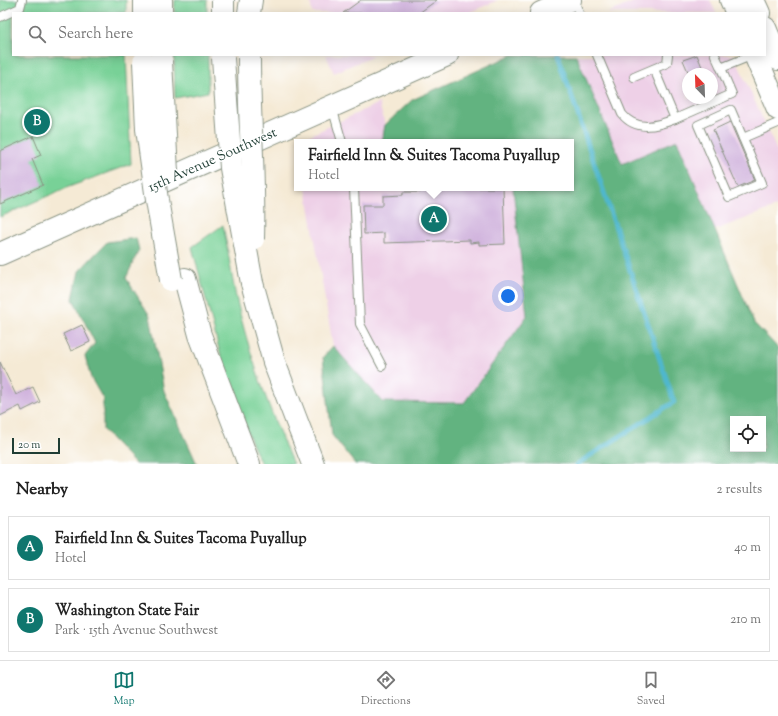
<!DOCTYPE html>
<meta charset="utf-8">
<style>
body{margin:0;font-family:"Sorts Mill Goudy",serif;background:#f2f2f2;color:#222}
.controls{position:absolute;right:12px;bottom:12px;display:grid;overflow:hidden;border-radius:0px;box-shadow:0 2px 10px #0003}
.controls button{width:36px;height:36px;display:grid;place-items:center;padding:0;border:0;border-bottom:1px solid #e0e0e0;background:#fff;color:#222;font:20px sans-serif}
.compass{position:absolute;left:682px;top:68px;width:36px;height:36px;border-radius:50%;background:#fff;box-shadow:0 2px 10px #0003;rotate:337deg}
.scale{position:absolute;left:12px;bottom:10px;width:48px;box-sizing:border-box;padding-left:4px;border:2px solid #1f3d34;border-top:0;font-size:11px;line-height:14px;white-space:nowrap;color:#1f3d34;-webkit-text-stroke:3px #fff;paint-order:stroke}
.you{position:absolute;left:508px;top:296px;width:14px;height:14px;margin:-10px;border:3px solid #fff;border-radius:50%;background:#1a73e8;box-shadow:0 0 0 6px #1a73e833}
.badge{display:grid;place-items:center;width:26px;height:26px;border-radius:50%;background:#0f766e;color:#fff;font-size:13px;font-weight:700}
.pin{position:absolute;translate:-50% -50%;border:2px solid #fff;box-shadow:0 1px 4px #0006}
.popup{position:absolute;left:294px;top:139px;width:280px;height:52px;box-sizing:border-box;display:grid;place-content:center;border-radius:0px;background:#fff;filter:drop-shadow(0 1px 3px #0005);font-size:13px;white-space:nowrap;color:#767676}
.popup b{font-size:15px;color:#222}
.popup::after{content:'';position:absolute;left:50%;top:100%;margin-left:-8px;border:8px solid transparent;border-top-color:#fff}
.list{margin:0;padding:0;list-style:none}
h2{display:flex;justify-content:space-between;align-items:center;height:52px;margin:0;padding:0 16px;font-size:17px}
h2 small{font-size:13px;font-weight:400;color:#767676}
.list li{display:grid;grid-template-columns:26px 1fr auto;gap:12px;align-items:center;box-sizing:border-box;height:64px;margin:0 8px 8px;padding:0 8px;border:1px solid #e0e0e0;border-radius:0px}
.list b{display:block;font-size:15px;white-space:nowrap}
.list p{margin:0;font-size:13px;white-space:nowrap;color:#767676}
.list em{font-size:13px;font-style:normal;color:#767676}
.icon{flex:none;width:22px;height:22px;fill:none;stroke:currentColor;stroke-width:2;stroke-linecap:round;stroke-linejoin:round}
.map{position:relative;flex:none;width:778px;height:464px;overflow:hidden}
.search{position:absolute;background:#fff;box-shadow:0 2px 10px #0003;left:12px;right:12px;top:12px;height:44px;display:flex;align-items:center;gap:10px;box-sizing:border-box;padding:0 14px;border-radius:0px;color:#767676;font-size:15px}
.sheet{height:196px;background:#fff}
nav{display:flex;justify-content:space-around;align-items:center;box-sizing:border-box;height:56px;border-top:1px solid #e0e0e0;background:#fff;font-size:11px;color:#767676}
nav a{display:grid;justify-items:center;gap:2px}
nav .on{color:#0f766e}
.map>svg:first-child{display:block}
</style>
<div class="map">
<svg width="778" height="464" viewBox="0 0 778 464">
<rect width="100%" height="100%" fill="#fff"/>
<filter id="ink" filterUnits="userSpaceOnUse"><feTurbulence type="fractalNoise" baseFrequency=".025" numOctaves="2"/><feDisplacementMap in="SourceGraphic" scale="8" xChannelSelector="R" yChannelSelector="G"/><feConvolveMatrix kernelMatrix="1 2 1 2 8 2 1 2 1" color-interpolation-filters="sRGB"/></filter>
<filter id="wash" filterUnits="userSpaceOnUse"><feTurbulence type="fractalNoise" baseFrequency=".012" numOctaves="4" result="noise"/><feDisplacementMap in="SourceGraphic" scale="16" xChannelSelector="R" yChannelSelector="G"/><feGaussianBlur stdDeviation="0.9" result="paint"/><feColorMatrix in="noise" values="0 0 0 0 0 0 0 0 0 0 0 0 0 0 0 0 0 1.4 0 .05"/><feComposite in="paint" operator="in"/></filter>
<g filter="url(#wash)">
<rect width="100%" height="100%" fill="#f5ead5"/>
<g fill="#eed0e7" fill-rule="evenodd">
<polygon points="310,0 498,0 469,13 312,13"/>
<polygon points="638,0 710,0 716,13 608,13"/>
<polygon points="326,55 374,55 334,73"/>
<path d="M576,55H734L778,153V206L715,230L677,140L622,165ZM688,74H712V98H688Z"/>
<polygon points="379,103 385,125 382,142 298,142 298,141"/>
<polygon points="306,188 513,188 527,316 464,403 383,402 333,346"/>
</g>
<g fill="#78d197" stroke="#4c8766">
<polygon points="0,0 126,0 126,13 13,13 13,55 126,55 131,164 66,188 0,217"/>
<polygon points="175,0 207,0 207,13 174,13"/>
<polygon points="174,55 208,55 208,92 175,98"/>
<path d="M223,225C228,249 231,273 236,297C249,354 269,410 293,464H261L239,412L223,364L192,247Z"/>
</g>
<g fill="#62b380" stroke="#40785a" fill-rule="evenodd">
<path d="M512,55H576L622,164L677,140L754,323L778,348V464H355L332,435L323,357L333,346L383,402L464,403L527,316L513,188H571V142H382L385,125L412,100ZM733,419H763V449H733Z"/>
<polygon points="136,238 139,250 126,278 150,316 164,391 197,464 135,464 103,430 103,399 91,378 85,356 95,343 73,299 79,271 107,242"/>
</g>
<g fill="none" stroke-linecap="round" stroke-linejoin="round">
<polyline stroke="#4fb7cd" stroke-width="5" points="558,55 674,402 577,464"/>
</g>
<g id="blocks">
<g fill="#d0b3dd">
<polygon points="361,0 437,0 419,13 343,13"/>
<polygon points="697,55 705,74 689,74 683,60"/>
<polygon points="730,122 755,180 738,187 713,130"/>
<polygon points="33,136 41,155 32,159 43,185 0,204 0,151"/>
<polygon points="420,188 503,188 505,244 479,245 479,242 470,243 470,240 384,243 384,233 364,234 363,205 383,205 383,196 403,195 403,192 421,192"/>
<polygon points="82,325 90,342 71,351 63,334"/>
<polygon points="0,362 16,395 33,387 40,402 22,411 20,406 0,416"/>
</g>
</g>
</g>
<g filter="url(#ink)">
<use href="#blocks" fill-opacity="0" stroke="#8a9484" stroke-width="1"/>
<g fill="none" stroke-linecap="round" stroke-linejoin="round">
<defs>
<g id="lane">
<polyline points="574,0 579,13"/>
<polyline points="0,17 20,8 22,0"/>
<path d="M597,55L622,114C636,132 657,126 675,119"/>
<polyline points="715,55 721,68 753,55"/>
<polyline points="654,69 675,119 732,94 721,68"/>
<polyline points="634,77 667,63 668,55"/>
<polyline points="332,107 342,142"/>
<polygon points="731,110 762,183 729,197 698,125"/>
<polyline points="743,138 778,123"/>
<polyline points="354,188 360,324 382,366"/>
</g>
<g id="secondary">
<polyline points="541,13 570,0"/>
<polyline points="0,254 447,55"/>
</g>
<g id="primary">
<polyline points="731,0 737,13"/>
<polyline points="753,0 759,13"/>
<polyline points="765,28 778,59"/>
<polyline points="755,55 778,109"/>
</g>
<g id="highway">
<polyline points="145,13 145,0"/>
<polyline points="161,13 161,0"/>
<polyline points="223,13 223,0"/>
<polyline points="249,13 251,0"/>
<polyline points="185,279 200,335 249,464"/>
<polyline points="252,283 274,362 313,464"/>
</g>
</defs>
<use href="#lane" stroke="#8a9484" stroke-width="10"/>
<use href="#secondary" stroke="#8a9484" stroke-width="24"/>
<use href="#primary" stroke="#8a9484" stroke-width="24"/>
<use href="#highway" stroke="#8a9484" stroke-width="24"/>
<use href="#lane" stroke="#fff" stroke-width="8"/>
<use href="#secondary" stroke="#fff" stroke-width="22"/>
<use href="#primary" stroke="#fff" stroke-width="22"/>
<use href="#highway" stroke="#fff" stroke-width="22"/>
<defs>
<g id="highway-bridge">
<polyline points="223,58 231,168 252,283"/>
<path d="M249,58C249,119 255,179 253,239"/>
<polyline points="161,61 167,172"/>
<polyline points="144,62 147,129 157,200 171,280"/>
</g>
</defs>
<use href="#highway-bridge" stroke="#8a9484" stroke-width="24" stroke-linecap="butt"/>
<use href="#highway-bridge" stroke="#fff" stroke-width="22"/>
</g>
</g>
<g text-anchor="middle" stroke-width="3" stroke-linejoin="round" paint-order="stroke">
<g font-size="14" fill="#1f3d34" stroke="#fff">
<text transform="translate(212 159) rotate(-24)" y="5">15th Avenue Southwest</text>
</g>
</g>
</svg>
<div class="controls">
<button><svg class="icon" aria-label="locate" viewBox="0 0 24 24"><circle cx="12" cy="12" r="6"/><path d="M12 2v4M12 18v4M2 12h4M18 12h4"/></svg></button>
</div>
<svg class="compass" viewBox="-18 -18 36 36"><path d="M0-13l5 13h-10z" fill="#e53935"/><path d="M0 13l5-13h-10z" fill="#767676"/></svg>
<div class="scale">20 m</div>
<div class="you"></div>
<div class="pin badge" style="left:434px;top:219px">A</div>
<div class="popup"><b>Fairfield Inn &amp; Suites Tacoma Puyallup</b>Hotel</div>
<div class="pin badge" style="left:37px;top:122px">B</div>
<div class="search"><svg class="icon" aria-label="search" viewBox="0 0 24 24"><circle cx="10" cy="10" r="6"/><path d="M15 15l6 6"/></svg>Search here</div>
</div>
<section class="sheet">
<h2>Nearby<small>2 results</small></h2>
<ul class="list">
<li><span class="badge">A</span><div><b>Fairfield Inn &amp; Suites Tacoma Puyallup</b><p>Hotel</p></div><em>40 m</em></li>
<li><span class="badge">B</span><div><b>Washington State Fair</b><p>Park · 15th Avenue Southwest</p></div><em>210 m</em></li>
</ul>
</section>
<nav>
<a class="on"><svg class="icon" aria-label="map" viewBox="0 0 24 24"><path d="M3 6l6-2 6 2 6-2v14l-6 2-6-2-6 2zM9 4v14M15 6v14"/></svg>Map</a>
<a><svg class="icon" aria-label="directions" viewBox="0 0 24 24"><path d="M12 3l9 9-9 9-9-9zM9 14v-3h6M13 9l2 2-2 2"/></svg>Directions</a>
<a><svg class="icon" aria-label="saved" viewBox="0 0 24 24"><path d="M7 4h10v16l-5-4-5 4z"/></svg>Saved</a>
</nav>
